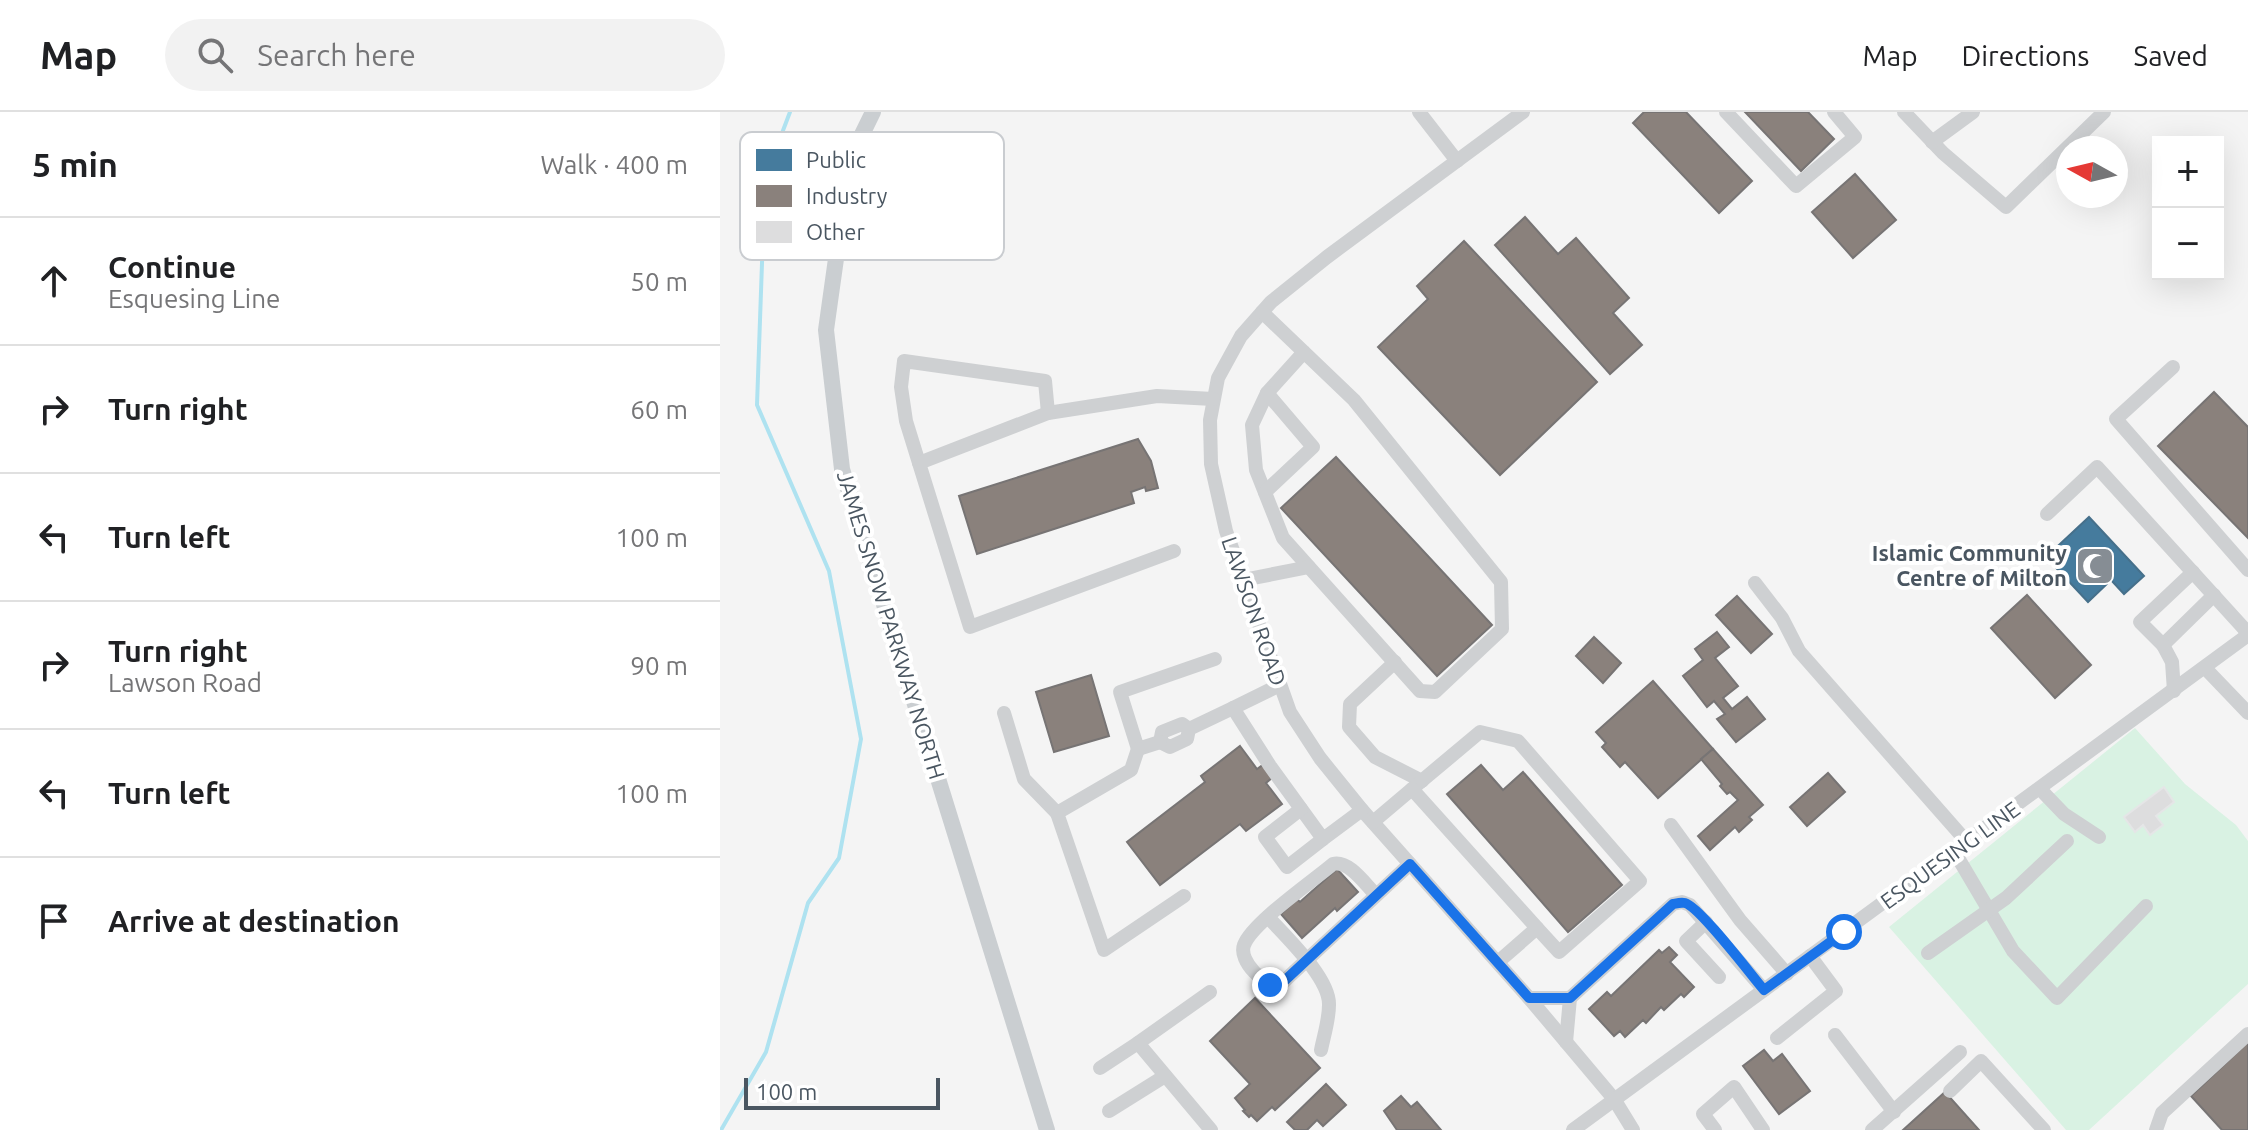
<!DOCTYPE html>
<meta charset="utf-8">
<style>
body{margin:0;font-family:Ubuntu,sans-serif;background:#f2f2f2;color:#202124}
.controls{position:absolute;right:24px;top:24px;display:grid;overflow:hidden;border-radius:0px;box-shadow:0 8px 32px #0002}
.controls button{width:72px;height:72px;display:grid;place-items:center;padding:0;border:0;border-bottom:2px solid #e0e0e0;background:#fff;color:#202124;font:40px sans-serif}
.compass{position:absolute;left:1336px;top:24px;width:72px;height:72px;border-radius:50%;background:#fff;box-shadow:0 8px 32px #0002;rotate:278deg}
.scale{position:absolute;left:24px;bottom:20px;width:196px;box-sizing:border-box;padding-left:8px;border:4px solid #4a5661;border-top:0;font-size:22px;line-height:28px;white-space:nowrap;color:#4a5661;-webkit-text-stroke:6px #fff;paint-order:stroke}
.stop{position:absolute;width:24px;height:24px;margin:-18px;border:6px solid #1a73e8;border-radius:50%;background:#fff}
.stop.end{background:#1a73e8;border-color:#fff;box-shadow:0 2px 8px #0008}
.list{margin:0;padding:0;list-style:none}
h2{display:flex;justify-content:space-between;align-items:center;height:104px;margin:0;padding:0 32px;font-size:34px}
h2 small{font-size:26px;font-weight:400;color:#757577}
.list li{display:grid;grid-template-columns:52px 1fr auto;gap:24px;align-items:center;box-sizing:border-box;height:128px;padding:0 32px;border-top:2px solid #e0e0e0}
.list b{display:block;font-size:30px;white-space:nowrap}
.list p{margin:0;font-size:26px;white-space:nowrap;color:#757577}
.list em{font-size:26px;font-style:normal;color:#757577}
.icon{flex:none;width:44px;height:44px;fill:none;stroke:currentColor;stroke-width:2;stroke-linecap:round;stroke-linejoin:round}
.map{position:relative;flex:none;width:1528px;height:1018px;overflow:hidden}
header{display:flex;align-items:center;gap:48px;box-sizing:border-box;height:112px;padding:0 40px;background:#fff;border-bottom:2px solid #e0e0e0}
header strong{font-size:38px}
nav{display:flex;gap:44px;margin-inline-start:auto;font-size:28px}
.search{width:560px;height:72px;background:#f2f2f2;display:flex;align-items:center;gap:20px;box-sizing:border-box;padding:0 28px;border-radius:44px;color:#757577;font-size:30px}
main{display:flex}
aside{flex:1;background:#fff}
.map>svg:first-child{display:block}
</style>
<header>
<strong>Map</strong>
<div class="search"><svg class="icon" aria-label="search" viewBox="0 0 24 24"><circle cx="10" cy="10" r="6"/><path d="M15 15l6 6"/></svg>Search here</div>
<nav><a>Map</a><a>Directions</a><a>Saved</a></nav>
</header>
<main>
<aside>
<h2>5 min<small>Walk · 400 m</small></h2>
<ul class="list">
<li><svg class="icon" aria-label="ahead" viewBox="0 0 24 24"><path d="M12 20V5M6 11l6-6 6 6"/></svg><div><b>Continue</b><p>Esquesing Line</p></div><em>50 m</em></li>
<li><svg class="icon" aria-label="right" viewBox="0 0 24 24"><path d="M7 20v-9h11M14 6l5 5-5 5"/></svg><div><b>Turn right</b></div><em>60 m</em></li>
<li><svg class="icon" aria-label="left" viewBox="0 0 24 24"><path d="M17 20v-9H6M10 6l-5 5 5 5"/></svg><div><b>Turn left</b></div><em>100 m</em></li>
<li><svg class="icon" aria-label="right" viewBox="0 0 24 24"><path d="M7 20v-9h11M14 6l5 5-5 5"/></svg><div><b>Turn right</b><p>Lawson Road</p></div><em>90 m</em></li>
<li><svg class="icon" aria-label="left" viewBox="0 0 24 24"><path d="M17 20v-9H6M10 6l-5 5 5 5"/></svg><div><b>Turn left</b></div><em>100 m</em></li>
<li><svg class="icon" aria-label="arrive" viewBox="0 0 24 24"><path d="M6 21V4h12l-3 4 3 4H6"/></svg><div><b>Arrive at destination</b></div></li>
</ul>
</aside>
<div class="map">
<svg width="1528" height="1018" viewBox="0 0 1528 1018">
<rect width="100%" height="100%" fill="#f4f4f4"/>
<polygon fill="#d9f2e3" points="1415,616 1465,672 1516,713 1528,729 1528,872 1369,1018 1346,1018 1169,815"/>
<polygon fill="#457b9d" stroke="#46708b" stroke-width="2" points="1369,405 1424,464 1404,482 1391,468 1368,490 1326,445"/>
<g fill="#8a817c" stroke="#777474" stroke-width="2">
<polygon points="924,0 966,0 1032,69 999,101 913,11"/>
<polygon points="1025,0 1088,0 1114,27 1081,59"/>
<polygon points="1135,62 1176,108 1133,146 1092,100"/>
<polygon points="805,105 838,142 856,126 909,186 893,201 922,233 890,262 775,133"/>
<polygon points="744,129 877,270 780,363 658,235 708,187 697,174"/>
<polygon points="1494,280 1528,315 1528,426 1438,334"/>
<polygon points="418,327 431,349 438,376 426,379 425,375 411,380 414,391 257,442 239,384"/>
<polygon points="616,345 772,513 717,564 561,396"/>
<polygon points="1307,483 1371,553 1335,586 1271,516"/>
<polygon points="1017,484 1052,522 1031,541 996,503"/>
<polygon points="997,520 1009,535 995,546 1018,574 1003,586 1012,597 1027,585 1045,607 1016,630 997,607 1005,602 994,589 987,595 963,564 983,548 975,537"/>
<polygon points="874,525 901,551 883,571 856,544"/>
<polygon points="371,563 389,624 334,640 316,580"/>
<polygon points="933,569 993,637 938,686 905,650 900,655 882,635 886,631 876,620"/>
<polygon points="520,634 537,657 544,652 553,665 546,671 562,692 526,719 520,712 440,773 407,730 485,670 481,664"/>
<polygon points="993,637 1043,693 1029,705 1032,708 1019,720 1015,715 990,738 978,724 1018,688 1010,680 1007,682 1000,674 1002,672 981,647"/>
<polygon points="761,653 783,678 803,660 902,773 848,820 727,682"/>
<polygon points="1108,661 1125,680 1087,714 1070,695"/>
<polygon points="617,757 638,780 617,799 615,796 582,826 561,802 577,787 580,790"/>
<polygon points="949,835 957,843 950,850 974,875 964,885 961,882 944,898 941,895 926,911 923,908 905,925 900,919 894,924 869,897 887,880 891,884 939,838 942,841"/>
<polygon points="535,886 600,956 555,998 552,995 537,1009 531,1003 529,1005 523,999 525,998 515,986 530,972 490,929"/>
<polygon points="1528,930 1528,1018 1502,1018 1471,984"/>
<polygon points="1044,938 1053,949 1062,942 1090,979 1059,1002 1023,954"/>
<polygon points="606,972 626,993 603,1014 597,1008 587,1018 575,1018 567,1010"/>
<polygon points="1225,980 1259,1018 1183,1018"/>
<polygon points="681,984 691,995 697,990 721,1018 677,1018 664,999"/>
</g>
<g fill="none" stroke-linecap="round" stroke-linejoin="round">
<polyline stroke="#aee2f0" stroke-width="4" points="1,1018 46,940 88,791 119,746 141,627 109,459 37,293 45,66 70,0"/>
</g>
<polygon fill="#ddddde" stroke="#e5e6e7" stroke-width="2" points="1444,675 1454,690 1436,704 1443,713 1430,723 1423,713 1415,720 1404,705"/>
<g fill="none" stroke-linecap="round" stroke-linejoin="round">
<g stroke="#ced0d2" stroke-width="14">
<polyline points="699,0 737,49"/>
<polyline points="803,0 607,145 551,190 521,224 498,266 490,308 491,352 506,419 570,600 600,646 642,698 809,886 894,987 913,1018"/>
<polyline points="1006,0 1076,74 1135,25 1114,0"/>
<polyline points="1184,0 1223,41 1286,95 1384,0"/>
<polyline points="1212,30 1253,0"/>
<polyline points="542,200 634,288 781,470 782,517 715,580 700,579 563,426 536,358 532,313 547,281 584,240"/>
<polyline points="1453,255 1396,307 1528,458"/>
<polyline points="199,351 186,309 181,275 184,249 325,269 328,301"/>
<polyline points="545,380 593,335 547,281"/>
<polyline points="1327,402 1377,355 1528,521"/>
<polyline points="454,439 250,515 199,351 328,301 437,284 493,287"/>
<polyline points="1473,460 1420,510 1443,533 1494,483"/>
<polyline points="523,468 589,455"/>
<polyline points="1035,471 1062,506 1079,539 1247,730"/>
<polyline points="1443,533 1452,550 1454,579"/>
<polyline points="675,550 630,592 629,615 655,645 702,669"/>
<polyline points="1485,556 1528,601"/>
<polyline points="560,573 513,596 550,654 603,727 642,698"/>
<polyline points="284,601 304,667 337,701"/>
<polyline points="469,617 462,612 442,620 440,630 450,635 467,627 469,617 513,596"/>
<polyline points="440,630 418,637 400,580 495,547"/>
<polyline points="418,637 411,658 337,701 384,838 464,784"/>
<polyline points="692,677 760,620 798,629 920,769 839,840 817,816"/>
<polyline points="1320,677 1344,702 1379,725"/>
<polyline points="581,697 545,725 567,755 603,727"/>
<polyline points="653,710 692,677 817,816 778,850"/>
<polyline points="951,713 1020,808 1067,862"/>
<polyline points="1234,739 1293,839 1337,886 1426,794"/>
<path d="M656,783C645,772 629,748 613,752C593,769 532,811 524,833C518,849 545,876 561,872L690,752"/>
<path d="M548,805C566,825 610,866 609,893C609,908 604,923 601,938"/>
<polyline points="986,810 966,829 999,865"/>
<polyline points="1208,841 1286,786 1347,729"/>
<polyline points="490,880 418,931 491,1018"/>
<polyline points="809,886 850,886 846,930"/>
<polyline points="850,886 953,792 962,790 970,793 1044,878"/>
<polyline points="1115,923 1174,1000"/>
<polyline points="1057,926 1116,879 1090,844"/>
<polyline points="380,956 418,931"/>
<polyline points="1230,979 1261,949 1324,1018"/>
<polyline points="389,999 445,964"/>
<polyline points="853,1018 1528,523"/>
<polyline points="995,1018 983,1002 1014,975 1043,1018"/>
<polyline points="1152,1018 1240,940"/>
<polyline points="1436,1018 1442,1001 1528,922"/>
</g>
<polyline stroke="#caced1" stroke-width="16" points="153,0 130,47 106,218 122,357 327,1018"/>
</g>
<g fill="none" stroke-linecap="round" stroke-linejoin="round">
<path stroke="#1a73e8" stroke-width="10" d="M550,873L561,872L690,752L809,886H850L953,792C958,791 961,790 965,791C980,795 1031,863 1044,878L1124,820"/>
</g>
<defs>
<symbol id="mosque-square" viewBox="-11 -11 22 22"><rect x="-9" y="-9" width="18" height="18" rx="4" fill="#868d94" stroke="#fff"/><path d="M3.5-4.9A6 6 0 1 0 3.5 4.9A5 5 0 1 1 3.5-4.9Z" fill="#fff"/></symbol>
</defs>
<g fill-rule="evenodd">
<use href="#mosque-square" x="1353" y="432" width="44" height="44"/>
</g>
<g text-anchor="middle" stroke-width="8" stroke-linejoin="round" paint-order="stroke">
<g font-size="22" font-weight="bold" fill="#4a5661" stroke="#fff" text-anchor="end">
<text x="1347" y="449">Islamic Community<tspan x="1347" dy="25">Centre of Milton</tspan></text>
</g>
<g font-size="22" fill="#4a5661" stroke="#fff">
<text transform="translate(534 499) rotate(71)" y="8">LAWSON ROAD</text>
<text transform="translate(171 513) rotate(73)" y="8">JAMES SNOW PARKWAY NORTH</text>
<text transform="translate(1230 743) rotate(-36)" y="8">ESQUESING LINE</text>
</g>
</g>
<rect x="20" y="20" width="264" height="128" rx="12" fill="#fff" stroke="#c9ccd0" stroke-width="2"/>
<rect x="36" y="37" width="36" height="22" fill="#457b9d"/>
<rect x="36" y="73" width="36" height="22" fill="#8a817c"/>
<rect x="36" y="109" width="36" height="22" fill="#ddddde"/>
<g font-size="22" fill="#4a5661">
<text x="86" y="56">Public</text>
<text x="86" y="92">Industry</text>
<text x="86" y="128">Other</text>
</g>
</svg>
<div class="controls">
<button>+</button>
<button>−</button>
</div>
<svg class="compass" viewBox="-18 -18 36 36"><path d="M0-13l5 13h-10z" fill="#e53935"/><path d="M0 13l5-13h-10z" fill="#757577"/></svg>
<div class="scale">100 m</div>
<div class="stop" style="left:1124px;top:820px"></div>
<div class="stop end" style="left:550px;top:873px"></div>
</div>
</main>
